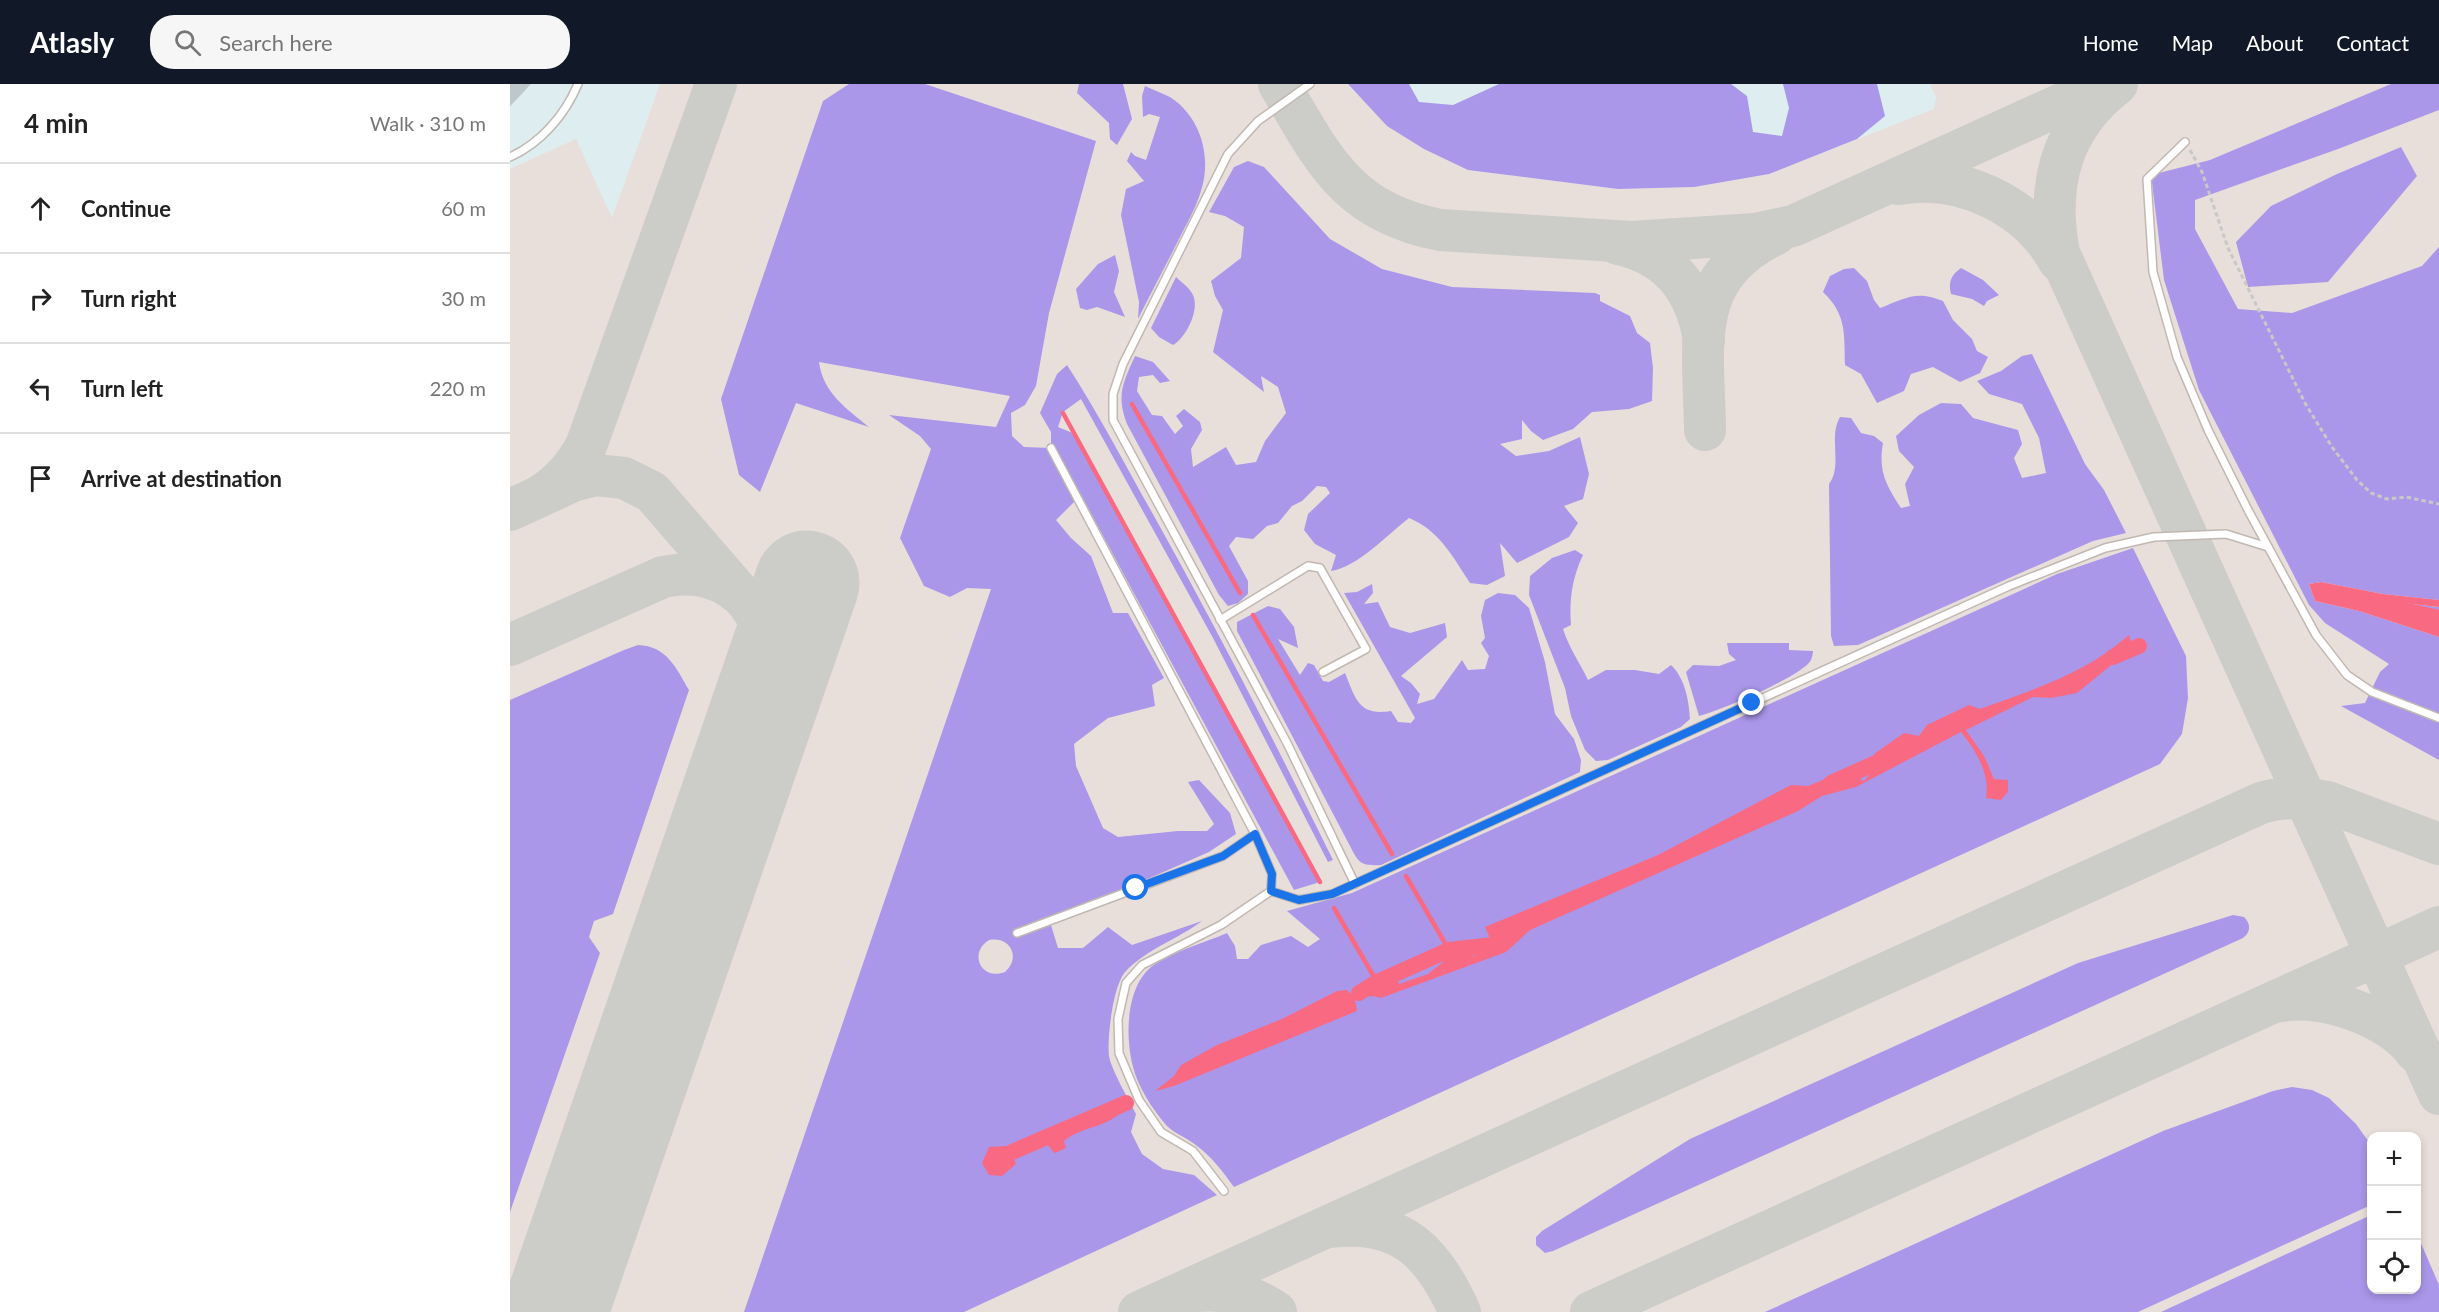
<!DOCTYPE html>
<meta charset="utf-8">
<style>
body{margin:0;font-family:Lato,sans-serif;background:#f6f6f6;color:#222}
.controls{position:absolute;right:18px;bottom:18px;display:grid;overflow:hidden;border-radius:12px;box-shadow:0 3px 9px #0003}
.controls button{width:54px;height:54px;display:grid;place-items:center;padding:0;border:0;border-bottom:2px solid #e0e0e0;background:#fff;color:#222;font:30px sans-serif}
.stop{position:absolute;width:18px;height:18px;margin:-14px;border:4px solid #1a73e8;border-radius:50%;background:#fff}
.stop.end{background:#1a73e8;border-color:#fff;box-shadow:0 2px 6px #0008}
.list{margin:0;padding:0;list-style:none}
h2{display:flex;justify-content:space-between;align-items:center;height:78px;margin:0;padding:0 24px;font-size:26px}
h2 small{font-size:20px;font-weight:400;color:#767676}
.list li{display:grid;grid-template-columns:39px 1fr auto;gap:18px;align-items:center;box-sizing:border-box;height:90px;padding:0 24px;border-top:2px solid #e0e0e0}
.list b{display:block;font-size:22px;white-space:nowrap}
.list em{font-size:20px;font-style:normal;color:#767676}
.icon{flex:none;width:33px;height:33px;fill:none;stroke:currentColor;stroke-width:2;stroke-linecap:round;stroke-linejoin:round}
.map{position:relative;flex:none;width:1929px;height:1228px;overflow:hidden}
header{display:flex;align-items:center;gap:36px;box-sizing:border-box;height:84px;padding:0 30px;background:#111827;color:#fff}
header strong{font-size:28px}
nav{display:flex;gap:33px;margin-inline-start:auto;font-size:21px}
.search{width:420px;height:54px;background:#f6f6f6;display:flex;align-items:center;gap:15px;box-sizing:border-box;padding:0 21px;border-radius:24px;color:#767676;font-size:22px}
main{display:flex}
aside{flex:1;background:#fff}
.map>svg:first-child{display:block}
</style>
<header>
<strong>Atlasly</strong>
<div class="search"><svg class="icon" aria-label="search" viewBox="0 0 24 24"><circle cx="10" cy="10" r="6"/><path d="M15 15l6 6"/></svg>Search here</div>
<nav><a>Home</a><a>Map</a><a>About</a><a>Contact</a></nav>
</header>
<main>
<aside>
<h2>4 min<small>Walk · 310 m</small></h2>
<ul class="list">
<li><svg class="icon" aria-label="ahead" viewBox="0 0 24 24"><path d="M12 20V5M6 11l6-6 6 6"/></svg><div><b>Continue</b></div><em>60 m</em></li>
<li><svg class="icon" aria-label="right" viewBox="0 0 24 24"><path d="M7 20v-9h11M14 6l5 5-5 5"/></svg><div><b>Turn right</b></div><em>30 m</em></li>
<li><svg class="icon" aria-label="left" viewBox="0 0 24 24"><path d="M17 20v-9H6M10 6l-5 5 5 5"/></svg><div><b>Turn left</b></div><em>220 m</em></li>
<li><svg class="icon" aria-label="arrive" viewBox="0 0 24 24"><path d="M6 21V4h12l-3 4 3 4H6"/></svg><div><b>Arrive at destination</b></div></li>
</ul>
</aside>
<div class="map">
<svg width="1929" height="1228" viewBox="0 0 1929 1228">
<defs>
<filter id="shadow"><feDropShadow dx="-5.5" dy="5.5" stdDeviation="0" flood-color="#0004"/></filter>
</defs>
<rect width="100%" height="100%" fill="#deedef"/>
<path fill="#e8dfda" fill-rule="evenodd" d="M150,0H838L843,7L958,86L1108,105L1184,103L1259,90L1424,25L1426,13L1420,0H1929V1228H0V85L66,55L102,134ZM1862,1052H1906V1206H1862Z"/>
<g fill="#aa97ea" fill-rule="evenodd">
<path d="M339,0H415L586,57L539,229L526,302L515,321L501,329L502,352L514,363L541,364V348L530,329L547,290L557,281C589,330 615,381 644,432C707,545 766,660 823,776L818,778L703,554L571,315L553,328L548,343L565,350L810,798L784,806L571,411L546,436L561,454L581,472L603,529H618L654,594L642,601L645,622L598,634L564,660L566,682L593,744L608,753L668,747H697L704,740L678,698L689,696L720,729L726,750L699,768L540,838L548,864H573L598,843L622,861L692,837C668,855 637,865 616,887C603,900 597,954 599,972C601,985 619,1016 626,1030L621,1048L632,1070L653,1085L684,1091L707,1111L454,1228H234L481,505L457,504L440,513L414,502L390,454L421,365L410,352L379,331L486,343L500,312L309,278C313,309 337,325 359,343L286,319L250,408L229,391L211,315L313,17ZM479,856C501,852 511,874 495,888C471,897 458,869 479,856Z"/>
<polygon points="569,0 613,0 622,35 607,61 600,55 599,39 567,9"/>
<polygon points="838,0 899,0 909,18 943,21 989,0 1221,0 1237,12 1243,48 1272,52 1279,24 1273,0 1367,0 1375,32 1347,55 1259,90 1184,103 1108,105 958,86 914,65 877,42"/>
<polygon points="1881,0 1929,0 1929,26 1828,65 1685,116 1685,145 1728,225 1782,229 1912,182 1929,163 1929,516 1873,510 1811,498 1799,500 1805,517 1849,527 1929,553 1929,676 1831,622 1855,619 1870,588 1879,580 1815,539 1799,521 1689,306 1654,196 1641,91 1700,76"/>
<path d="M635,2C643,6 652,9 660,13C691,33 702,73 691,107C686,124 676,141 668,157C655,183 641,209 628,235L629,218L611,131L616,105L634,97L617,77L621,68L625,72L636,76L650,33L639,30L633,33L632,12Z"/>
<polygon points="1891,63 1907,92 1818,198 1738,203 1726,158 1761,122 1827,90"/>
<path d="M738,77L754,83L820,155L872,185L942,203L1085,209L1090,211V217L1120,232L1127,249L1140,259L1143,284L1142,317L1119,325L1082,328L1063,345L1033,356L1021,347L1012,336V355L990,360L1006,372L1039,367L1070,353L1079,390L1073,415L1054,422L1068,439L1059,453L1007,479L990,459L995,492L977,501L960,499C943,473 929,446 899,434C878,450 848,483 821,487L826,471L805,460L794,446L798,430L820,409L816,403L807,402L792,417L782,422L768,439L757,442L743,455L726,453L719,462L738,497V510L728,519L718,522L709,511L617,340C606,311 613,299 625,272L643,278L660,297L650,299L643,291L629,293L627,307L642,331L652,332L665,350L673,342L666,332L674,325L690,338L692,346L681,365L683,383L716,363L726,381L746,378L755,357L776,329L768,303L751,292L754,308L703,268L713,226L705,212L701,197L731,174L734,143L715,132L699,128L724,83Z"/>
<polygon points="605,171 609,187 604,208 615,233 587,223 577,226 570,224 566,205 588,180"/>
<path d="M1344,184L1357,197L1364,216L1370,224C1396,214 1406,206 1433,217L1443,236L1462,255L1467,267L1478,273L1470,289L1450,298L1423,283L1401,290L1394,307L1367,319L1351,290L1335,281C1334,250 1337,231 1313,208L1320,192L1334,185Z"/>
<path d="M1451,184L1473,196L1489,211L1477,217L1474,222L1462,215L1441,210C1438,198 1441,191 1451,184Z"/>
<path d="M666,193C671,198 680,204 683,211C690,226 676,254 663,261L649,253L641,244Z"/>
<path d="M1522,270L1575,380L1594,406L1616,449L1583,457L1348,561L1324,562L1321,552L1319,400C1333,382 1318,353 1330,333L1341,334L1351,349L1364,352L1373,359C1368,387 1376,401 1391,424L1400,422L1395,400L1404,383L1389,367L1386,352L1409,331L1431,319L1451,320L1463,334L1508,346L1512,360L1504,374L1512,394L1536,389L1529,354L1512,320L1479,310L1467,297L1491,287L1512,272Z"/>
<path d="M1623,464L1676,572L1678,614L1672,650L1650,680L724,1103C713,1088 702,1073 687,1062C678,1054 665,1050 657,1042C645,1028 634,1012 627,995C614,964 613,901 645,880C667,866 694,859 717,849L725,862L727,875H738L751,861L781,852L798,863L810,855L777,827L842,809L1547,490Z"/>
<path d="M1065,466L1073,471C1062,494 1059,516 1061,541L1053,545C1059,564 1070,579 1078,596L1096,586H1125L1149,590L1161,581C1175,594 1179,617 1180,635L1171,643L1098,676L1086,677L1075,666L1061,632L1055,604L1019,511L1020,492L1042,474Z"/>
<path d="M862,500L863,509L854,520L868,518L880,543L900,549L935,539L937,553L891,592L901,599L910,610L907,620L924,615L952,576L958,586L975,585L979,572L971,559L975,554L971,532L975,516L988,509L1005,511L1019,524L1035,578L1045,630L1064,655L1071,676L1070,688L871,781C850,782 849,779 840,762L727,547V538L758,522L770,525L784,543L788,564L768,555L790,591L798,579L804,581L813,597L819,598L835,589C846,616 849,632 881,627L888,638L901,639L905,634L834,509L847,508Z"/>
<polygon points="1892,519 1929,523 1929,537 1879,521"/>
<path d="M1217,559H1279V566L1303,567C1303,570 1302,573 1301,576C1293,592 1209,627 1189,632L1176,588L1183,581L1209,582L1226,576L1219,570Z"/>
<path d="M128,561C157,562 166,584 179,606L103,830L84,837L79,853L90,869L0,1128V616L114,566Z"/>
<path d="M1723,831L1734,833C1741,840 1741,848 1733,854L1043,1167L1035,1169L1026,1161V1153L1032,1147L1180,1055L1568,879Z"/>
<polygon points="1782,1003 1802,1006 1819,1014 1846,1040 1861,1061 1861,1121 1628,1228 1255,1228 1653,1047 1763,1007"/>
<polygon points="1861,1131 1862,1206 1906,1206 1907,1150 1929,1201 1929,1228 1651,1228"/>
</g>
<g fill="#f96a82">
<polygon points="1811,498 1873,510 1929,516 1929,523 1892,519 1881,521 1929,537 1929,553 1849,527 1805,517 1799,500"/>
<path d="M1619,551L1622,564L1567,609L1541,614L1523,613L1456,646L1474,672L1484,695L1498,696V708L1491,716L1476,714C1480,689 1466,667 1451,648L1346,703L1312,712L1288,727L1020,846L996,868L871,914C862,911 853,911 845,916L847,927L664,1002L645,1007L664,992L671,981L707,961L772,935L827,907L837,906L843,912L879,894L887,895L889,900L918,890L938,874L939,866L964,872L983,861L975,843L1148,771L1281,701L1298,702L1337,686L1339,690L1354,697L1366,683L1364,670L1394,649L1409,652L1417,641L1459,621L1470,625C1524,605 1575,590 1619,551Z"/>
<path d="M609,1022L612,1027C597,1044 572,1042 554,1057L556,1064L545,1069C537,1063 537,1056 530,1051L502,1068L506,1080L492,1092L479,1091L472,1079L479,1063L511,1061L531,1047L555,1040L562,1041L579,1038Z"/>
</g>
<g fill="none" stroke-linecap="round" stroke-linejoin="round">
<g stroke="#f96a82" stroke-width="4.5">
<polyline points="622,320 730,509"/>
<polyline points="553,329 810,798"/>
<polyline points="743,531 882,770"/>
<polyline points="896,792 939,866"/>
<polyline points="824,824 867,898"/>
</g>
<g stroke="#f96a82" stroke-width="16">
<polyline points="1883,524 1929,534"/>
<polyline points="1603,573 1629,562"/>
<polyline points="1321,699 1386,670"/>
<polyline points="849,909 867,898 939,866 983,861 1003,851"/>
<polyline points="502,1068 616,1019"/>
</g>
<g stroke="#ccccc8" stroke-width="42">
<path d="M769,0C813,75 837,128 930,146L1121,158L1245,150L1283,142L1596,0"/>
<path d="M1607,0C1551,43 1536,101 1549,169L1929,1010"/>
<path d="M1389,100C1452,89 1519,122 1549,177"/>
<path d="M1108,160C1160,171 1186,206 1194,256"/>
<path d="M1195,346C1194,262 1176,193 1266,150"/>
<path d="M30,412C51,399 65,383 76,362L206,0"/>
<polyline points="0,426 63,397 86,391 114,394 142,408 238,519 258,548 263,570 262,587 244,649"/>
<path d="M0,561L153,493C181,487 206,491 228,509"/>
<path d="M1771,917C1813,909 1881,933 1906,968"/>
<path d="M820,1143C891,1134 923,1168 950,1228"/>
<path d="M679,1208C711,1203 739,1209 766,1228"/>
<path d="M629,1228L1751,719C1773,712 1794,713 1817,718L1929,760"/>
<polyline points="1081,1228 1929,843"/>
</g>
<polyline stroke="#ccccc8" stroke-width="105" points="45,1228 297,499"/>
</g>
<polygon fill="#bec8cb" filter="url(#shadow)" points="0,0 21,0 0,22"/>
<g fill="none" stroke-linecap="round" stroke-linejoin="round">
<defs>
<g id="service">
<polyline points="800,0 748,37 718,70 613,280 603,310 603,336 777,659 845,800"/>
<polyline points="1675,58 1637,95 1643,188 1667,273 1698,346 1738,426 1806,551 1837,591 1862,608 1929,634"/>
<path d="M0,73C31,59 55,31 68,0"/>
<polyline points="541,364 745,750 762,790 761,807"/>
<polyline points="710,536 798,482 810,484 856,565 813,588"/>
<polyline points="507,849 713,772 745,750"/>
<polyline points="714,1107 683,1067 651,1048 629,1016 609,969 608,935 616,899 632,881 711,841 761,807 789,816 822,810 1499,502 1595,464 1644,453 1716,450 1758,463"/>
</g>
</defs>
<use href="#service" stroke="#c1b8b2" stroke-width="10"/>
<polyline stroke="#c8c8c8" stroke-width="3" stroke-dasharray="4.5 3" stroke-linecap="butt" points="1680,66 1692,88 1718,164 1795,319 1822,363 1847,396 1861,409 1877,415 1896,413 1929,420"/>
<use href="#service" stroke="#fff" stroke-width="7"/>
</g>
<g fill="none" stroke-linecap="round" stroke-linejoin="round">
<polyline stroke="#1a73e8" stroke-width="8" points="626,804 713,772 745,750 762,790 761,807 789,816 822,810 1242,619"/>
</g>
</svg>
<div class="controls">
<button>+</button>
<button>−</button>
<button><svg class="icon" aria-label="locate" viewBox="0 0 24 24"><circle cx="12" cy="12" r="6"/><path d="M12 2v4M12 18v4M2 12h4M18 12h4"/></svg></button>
</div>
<div class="stop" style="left:626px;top:804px"></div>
<div class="stop end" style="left:1242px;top:619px"></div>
</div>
</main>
